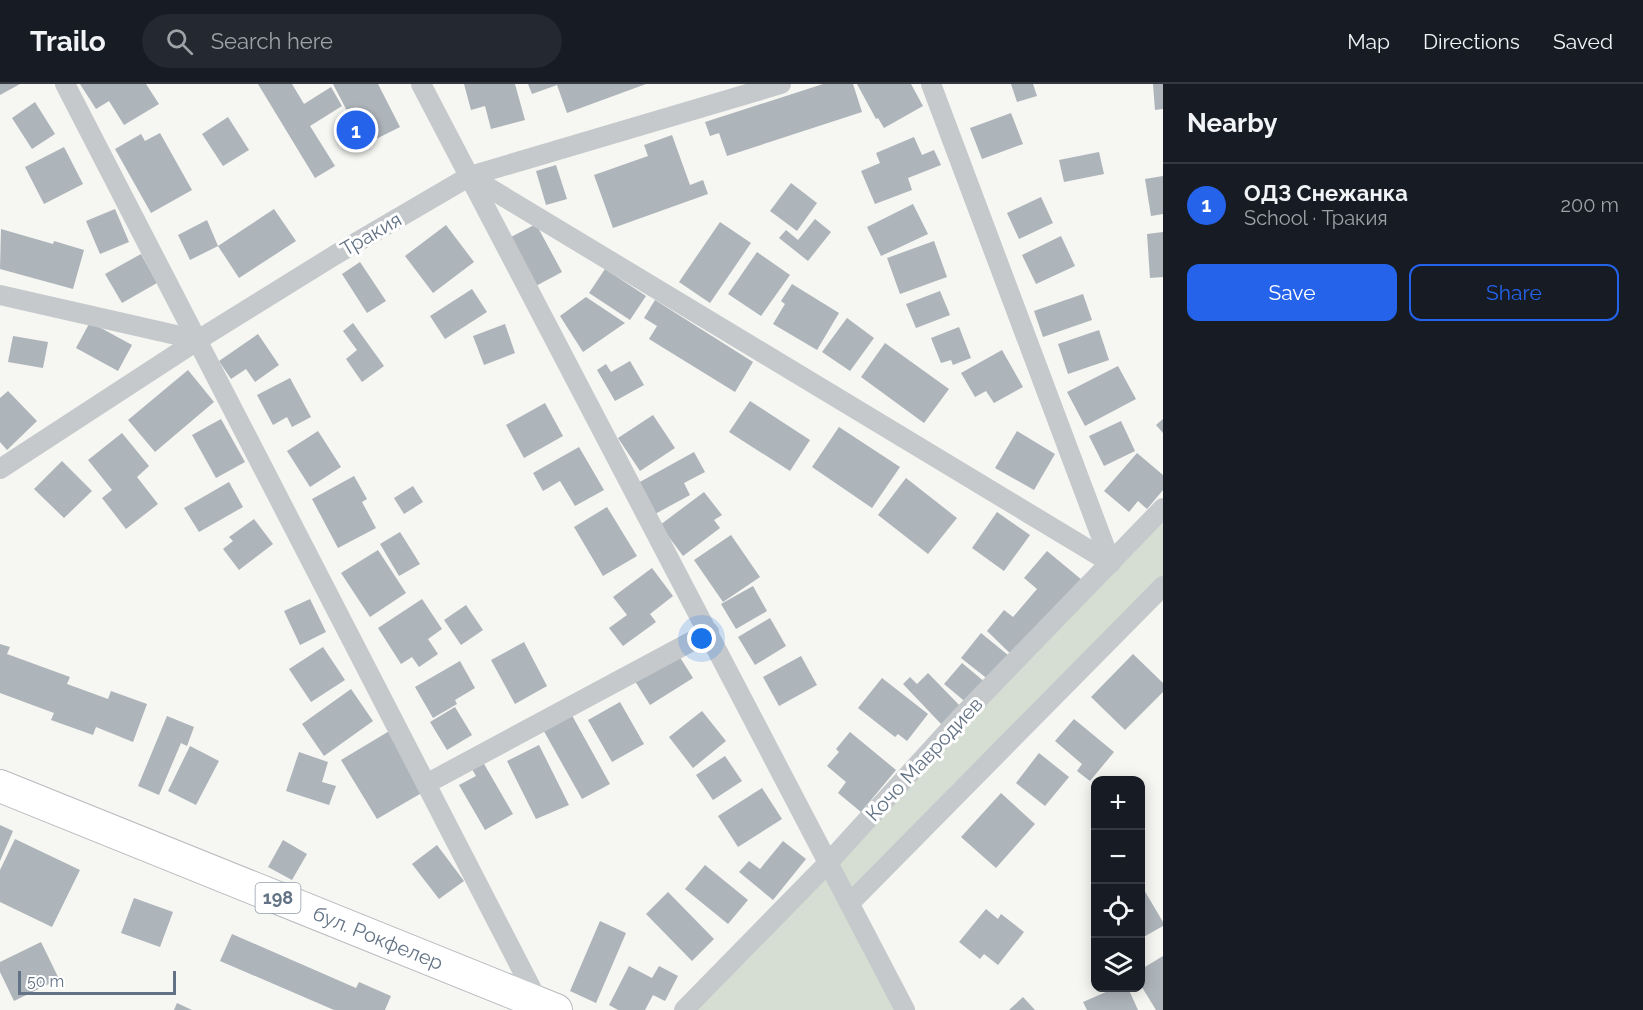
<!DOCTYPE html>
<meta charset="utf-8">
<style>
body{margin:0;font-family:Raleway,sans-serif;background:#242831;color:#f1f3f6}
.controls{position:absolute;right:18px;bottom:18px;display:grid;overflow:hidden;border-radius:12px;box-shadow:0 3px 15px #0003}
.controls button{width:54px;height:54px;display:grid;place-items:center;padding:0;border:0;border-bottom:2px solid #363941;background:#171b24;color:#f1f3f6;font:30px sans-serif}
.scale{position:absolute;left:18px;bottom:15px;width:158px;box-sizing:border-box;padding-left:6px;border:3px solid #637385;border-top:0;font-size:16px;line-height:21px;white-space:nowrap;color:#637385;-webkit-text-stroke:4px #fff;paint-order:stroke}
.you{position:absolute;left:702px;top:555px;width:21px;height:21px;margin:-15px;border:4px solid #fff;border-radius:50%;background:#1a73e8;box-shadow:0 0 0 9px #1a73e833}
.badge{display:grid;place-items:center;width:39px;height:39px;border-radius:50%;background:#2563eb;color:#fff;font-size:20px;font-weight:700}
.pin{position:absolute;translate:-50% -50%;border:3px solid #fff;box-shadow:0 2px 6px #0006}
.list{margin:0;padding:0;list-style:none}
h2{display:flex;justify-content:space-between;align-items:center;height:78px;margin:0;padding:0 24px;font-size:26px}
h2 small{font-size:20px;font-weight:400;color:#9ea1a6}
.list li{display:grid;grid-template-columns:39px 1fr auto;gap:18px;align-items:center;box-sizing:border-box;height:84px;padding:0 24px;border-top:2px solid #363941}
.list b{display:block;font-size:22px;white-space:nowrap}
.list p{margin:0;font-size:20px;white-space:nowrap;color:#9ea1a6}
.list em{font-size:20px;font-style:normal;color:#9ea1a6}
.actions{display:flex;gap:12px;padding:18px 24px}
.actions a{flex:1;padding:14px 0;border:2px solid #2563eb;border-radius:12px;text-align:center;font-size:21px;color:#2563eb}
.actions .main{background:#2563eb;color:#fff}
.icon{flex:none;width:33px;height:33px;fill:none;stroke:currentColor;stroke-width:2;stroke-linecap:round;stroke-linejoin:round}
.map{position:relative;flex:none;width:1163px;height:926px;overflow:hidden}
header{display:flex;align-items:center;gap:36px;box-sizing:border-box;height:84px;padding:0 30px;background:#171b24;border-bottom:2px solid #363941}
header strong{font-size:28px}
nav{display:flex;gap:33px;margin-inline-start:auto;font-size:21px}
.search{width:420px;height:54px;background:#242831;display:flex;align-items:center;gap:15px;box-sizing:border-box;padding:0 21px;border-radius:33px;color:#9ea1a6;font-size:22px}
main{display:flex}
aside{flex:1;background:#171b24}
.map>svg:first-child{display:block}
</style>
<header>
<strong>Trailo</strong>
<div class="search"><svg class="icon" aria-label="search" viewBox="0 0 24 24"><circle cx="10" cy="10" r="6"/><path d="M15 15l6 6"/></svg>Search here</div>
<nav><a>Map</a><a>Directions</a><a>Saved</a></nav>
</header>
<main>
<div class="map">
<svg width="1163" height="926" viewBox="0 0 1163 926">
<rect width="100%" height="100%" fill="#f6f6f2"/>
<polygon fill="#d6ded3" points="1163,424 1163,502 850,819 905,926 684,926"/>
<g fill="#adb4ba">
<polygon points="0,0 20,0 0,11"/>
<polygon points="80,0 146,0 159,20 124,41 109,17 96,25"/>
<polygon points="258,0 292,0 304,20 331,3 342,22 310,42 335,82 315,94"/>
<polygon points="333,0 378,0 400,43 374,56 367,43 358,48"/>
<polygon points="464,0 515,0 525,36 491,45 485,22 471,26"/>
<polygon points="528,0 646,0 567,29 557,1 532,10"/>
<polygon points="823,0 853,0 862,28 727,72 719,49 710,52 705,38"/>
<polygon points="857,0 911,0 923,22 884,44 878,34 876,35"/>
<polygon points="1011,0 1033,0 1037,12 1017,18"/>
<polygon points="1153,0 1163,0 1163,25 1155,26"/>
<polygon points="35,18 55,50 32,65 12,34"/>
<polygon points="1011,29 1023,60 982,75 970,44"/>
<polygon points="228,33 249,66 223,82 202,50"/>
<polygon points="160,49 192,106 151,129 115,65 141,50 145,57"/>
<polygon points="672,51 690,101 703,96 708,110 613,144 594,91 648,72 644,61"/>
<polygon points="914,53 922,71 934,66 941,81 908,94 912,106 875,120 861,87 880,79 876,69"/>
<polygon points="64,63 83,100 44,120 25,83"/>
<polygon points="1099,68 1104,90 1064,98 1059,76"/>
<polygon points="556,81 567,115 546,121 536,87"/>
<polygon points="1163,92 1163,130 1151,132 1145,95"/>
<polygon points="791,99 817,119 797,147 770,127"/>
<polygon points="1041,113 1053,139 1019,155 1007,129"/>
<polygon points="913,120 928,150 881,172 867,143"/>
<polygon points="115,125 129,158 100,170 86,137"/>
<polygon points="274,125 296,157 239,194 218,162 190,176 178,151 207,136 218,162"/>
<polygon points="815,135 831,148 808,177 779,154 786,146 798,156"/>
<polygon points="720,138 751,159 710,219 679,198"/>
<polygon points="536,140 562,188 534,203 509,154"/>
<polygon points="446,141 474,178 433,209 405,172"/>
<polygon points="1,145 53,160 54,157 84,166 73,205 0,185"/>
<polygon points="1163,148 1163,193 1150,194 1147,150"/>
<polygon points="1061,152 1075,182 1036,200 1022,171"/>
<polygon points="934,157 947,193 900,210 887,174"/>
<polygon points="757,168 790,191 761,232 728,210"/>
<polygon points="141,170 157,199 122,219 105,190"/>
<polygon points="360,178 386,217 367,229 342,190"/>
<polygon points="605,185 646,212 630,236 589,209"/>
<polygon points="792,200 839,229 817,266 773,240 785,220 781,217"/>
<polygon points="472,205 487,228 445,255 430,232"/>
<polygon points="940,207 950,231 916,244 906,220"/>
<polygon points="1083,210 1092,236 1043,253 1034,227"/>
<polygon points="586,213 625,239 583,268 560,232"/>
<polygon points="655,216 753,278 735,308 649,255 657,242 644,234"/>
<polygon points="847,234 874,254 850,287 822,268"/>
<polygon points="90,238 132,261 118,287 76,264"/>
<polygon points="353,239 384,282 362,298 346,275 357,266 343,247"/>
<polygon points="505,240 515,269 484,281 473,252"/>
<polygon points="959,243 971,274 953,281 951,276 941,279 931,254"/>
<polygon points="1099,246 1109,276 1068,290 1058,260"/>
<polygon points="258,250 279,281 255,298 246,285 231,295 219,277"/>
<polygon points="13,252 48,258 43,284 8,278"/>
<polygon points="885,259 949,305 924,339 861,293"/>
<polygon points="1002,266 1023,303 994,319 986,307 975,313 961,289"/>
<polygon points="630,277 644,301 615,317 597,286 606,280 611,288"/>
<polygon points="1118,282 1136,315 1085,342 1067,308"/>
<polygon points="188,286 214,318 155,368 128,336"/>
<polygon points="290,294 311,333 292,343 287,333 273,341 257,311"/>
<polygon points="8,307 37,337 7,366 0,358 0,314"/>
<polygon points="750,317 810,356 790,387 729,348"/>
<polygon points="545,319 563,352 524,374 506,341"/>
<polygon points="653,331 675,364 640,387 618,354"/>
<polygon points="221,335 245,378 216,394 192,351"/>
<polygon points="1163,335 1163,349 1156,341"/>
<polygon points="1121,337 1135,367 1104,382 1089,352"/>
<polygon points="839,343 900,383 872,424 812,383"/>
<polygon points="318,347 341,383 310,403 287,367"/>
<polygon points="1017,347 1055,370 1034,406 995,384"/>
<polygon points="122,349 149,382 137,393 158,420 126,445 102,414 112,406 88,376"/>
<polygon points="579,363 604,406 575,422 560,397 543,407 533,389"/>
<polygon points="694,368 705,388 684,399 690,411 655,430 638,399"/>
<polygon points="1137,369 1163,391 1163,406 1147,425 1138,417 1129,428 1104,407"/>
<polygon points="62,377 92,407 64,434 34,405"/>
<polygon points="354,392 367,415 362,418 376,444 338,464 312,415"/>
<polygon points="906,394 957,434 928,470 878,431"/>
<polygon points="229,398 243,423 199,448 184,424"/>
<polygon points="413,402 423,418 404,430 394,414"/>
<polygon points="704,408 722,431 714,436 720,444 683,472 660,441"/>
<polygon points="607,423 637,472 603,492 574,443"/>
<polygon points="997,428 1030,451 1004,487 972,464"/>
<polygon points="254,435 273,460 239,486 223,465 233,457 229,453"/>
<polygon points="400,448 420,480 399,492 380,460"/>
<polygon points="731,451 760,493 723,518 694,476"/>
<polygon points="378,466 406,509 370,533 341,489"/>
<polygon points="1047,467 1088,501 1017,576 987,547 1004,526 1013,533 1037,505 1024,494"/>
<polygon points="652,484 673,512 650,530 656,538 623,562 609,544 627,531 613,513"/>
<polygon points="753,502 767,527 736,545 721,520"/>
<polygon points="310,515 326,548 300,561 284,527"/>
<polygon points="422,515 442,545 428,555 438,570 419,583 412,573 401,580 378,544"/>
<polygon points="466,521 483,546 461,561 444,536"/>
<polygon points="770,534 786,562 755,581 738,553"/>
<polygon points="981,549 1014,576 994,600 961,574"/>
<polygon points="524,558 547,602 515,620 491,576"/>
<polygon points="0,560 10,563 7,570 70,593 67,600 108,615 111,607 147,620 133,658 96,643 93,651 51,636 54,629 0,609"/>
<polygon points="323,563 345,596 311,618 289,585"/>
<polygon points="676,567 693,594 650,621 633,594"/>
<polygon points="1133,570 1163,599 1163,608 1125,646 1091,613"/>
<polygon points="801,572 817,601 779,622 763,593"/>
<polygon points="460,577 475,604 455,616 457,620 433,634 415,603"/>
<polygon points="962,579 986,599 968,620 944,600"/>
<polygon points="928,589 961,623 942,641 903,600 910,593 917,600"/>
<polygon points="882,594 928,630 907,657 898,650 895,653 858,624"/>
<polygon points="351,605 373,637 324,672 302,640"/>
<polygon points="620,618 644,660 612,678 588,636"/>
<polygon points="455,623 472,651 447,666 430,638"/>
<polygon points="569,626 610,700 582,715 541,642"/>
<polygon points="702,627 726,657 693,684 669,653"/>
<polygon points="167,632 194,643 187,662 181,659 159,711 138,702"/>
<polygon points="1074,635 1114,668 1090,697 1077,687 1082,680 1055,657"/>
<polygon points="396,643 425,707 377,735 341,676"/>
<polygon points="850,648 896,686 861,728 838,709 846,698 827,682 839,668 836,665"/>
<polygon points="539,661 569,721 536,735 507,677"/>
<polygon points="190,662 219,677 196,721 168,707"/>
<polygon points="299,668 328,678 322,698 336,702 329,721 286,707"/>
<polygon points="1039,669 1069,693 1045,722 1016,699"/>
<polygon points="725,672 742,697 713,716 696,691"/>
<polygon points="480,673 513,730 485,746 459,701 476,692 469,680"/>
<polygon points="762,704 782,735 738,763 718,732"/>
<polygon points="1001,709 1035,740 996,784 961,753"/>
<polygon points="0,741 13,747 0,777"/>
<polygon points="15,755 80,786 52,843 0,818 0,786"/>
<polygon points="283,756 307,770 292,796 268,783"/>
<polygon points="783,757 806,775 773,816 739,788 749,777 760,785"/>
<polygon points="437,761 464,797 439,815 412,780"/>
<polygon points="705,781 748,816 728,840 685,805"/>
<polygon points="1140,799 1163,838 1163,842 1140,855"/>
<polygon points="668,808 714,855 692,877 646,830"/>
<polygon points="134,814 173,828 160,863 121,849"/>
<polygon points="986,825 998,835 1001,830 1024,848 998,881 984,870 980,875 959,858"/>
<polygon points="600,837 626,849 596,919 570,907"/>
<polygon points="232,850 356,904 359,898 391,912 385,926 334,926 220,877"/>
<polygon points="41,858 59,895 14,917 0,888 0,878"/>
<polygon points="1163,872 1163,926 1156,926 1140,900 1140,886"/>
<polygon points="629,882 652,894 659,882 678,892 665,917 653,911 645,926 618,926 609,921"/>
<polygon points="1115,904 1128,904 1138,926 1087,926 1083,918"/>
<polygon points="1023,913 1035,926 1009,926"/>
<polygon points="177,919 192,926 174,926"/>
</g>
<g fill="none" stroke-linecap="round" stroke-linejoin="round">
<defs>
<polyline id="primary" points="0,702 556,926"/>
</defs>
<use href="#primary" stroke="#b8bcc0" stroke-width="34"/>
<g stroke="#c5c9cc" stroke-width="20">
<polyline points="65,0 539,919"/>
<polyline points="421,0 905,926"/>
<polyline points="931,0 1111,479"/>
<polyline points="471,93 1111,479"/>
<polyline points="0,211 198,256"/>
<polyline points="0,385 198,256 335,171 470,92 781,0"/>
<polyline points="426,700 709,548"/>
<polyline points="850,819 1163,502"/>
<polyline points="684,926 828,779 960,634 1163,424"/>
</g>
<use href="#primary" stroke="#fff" stroke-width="32"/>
</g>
<g text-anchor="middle" stroke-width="6" stroke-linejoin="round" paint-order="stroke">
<rect fill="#fff" stroke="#929daa" stroke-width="1.5" x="255.5" y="799" width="45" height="30" rx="4.5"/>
<g font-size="18" font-weight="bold" fill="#637385">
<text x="278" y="820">198</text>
</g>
<g font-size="20" fill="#637385" stroke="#fff">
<text transform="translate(371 150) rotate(-30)" y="7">Тракия</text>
<text transform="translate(924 675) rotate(-47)" y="7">Кочо Мавродиев</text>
<text transform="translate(378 854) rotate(22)" y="7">бул. Рокфелер</text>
</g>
</g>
</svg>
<div class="controls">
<button>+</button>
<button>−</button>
<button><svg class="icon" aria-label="locate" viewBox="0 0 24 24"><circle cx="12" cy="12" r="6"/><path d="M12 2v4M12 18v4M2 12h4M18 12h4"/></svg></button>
<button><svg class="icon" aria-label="layers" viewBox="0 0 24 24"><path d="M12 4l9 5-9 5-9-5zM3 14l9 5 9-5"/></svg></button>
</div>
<div class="scale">50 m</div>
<div class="you"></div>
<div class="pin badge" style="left:356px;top:46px">1</div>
</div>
<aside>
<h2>Nearby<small></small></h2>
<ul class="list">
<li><span class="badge">1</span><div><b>ОДЗ Снежанка</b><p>School · Тракия</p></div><em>200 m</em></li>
</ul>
<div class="actions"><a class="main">Save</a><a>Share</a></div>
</aside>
</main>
